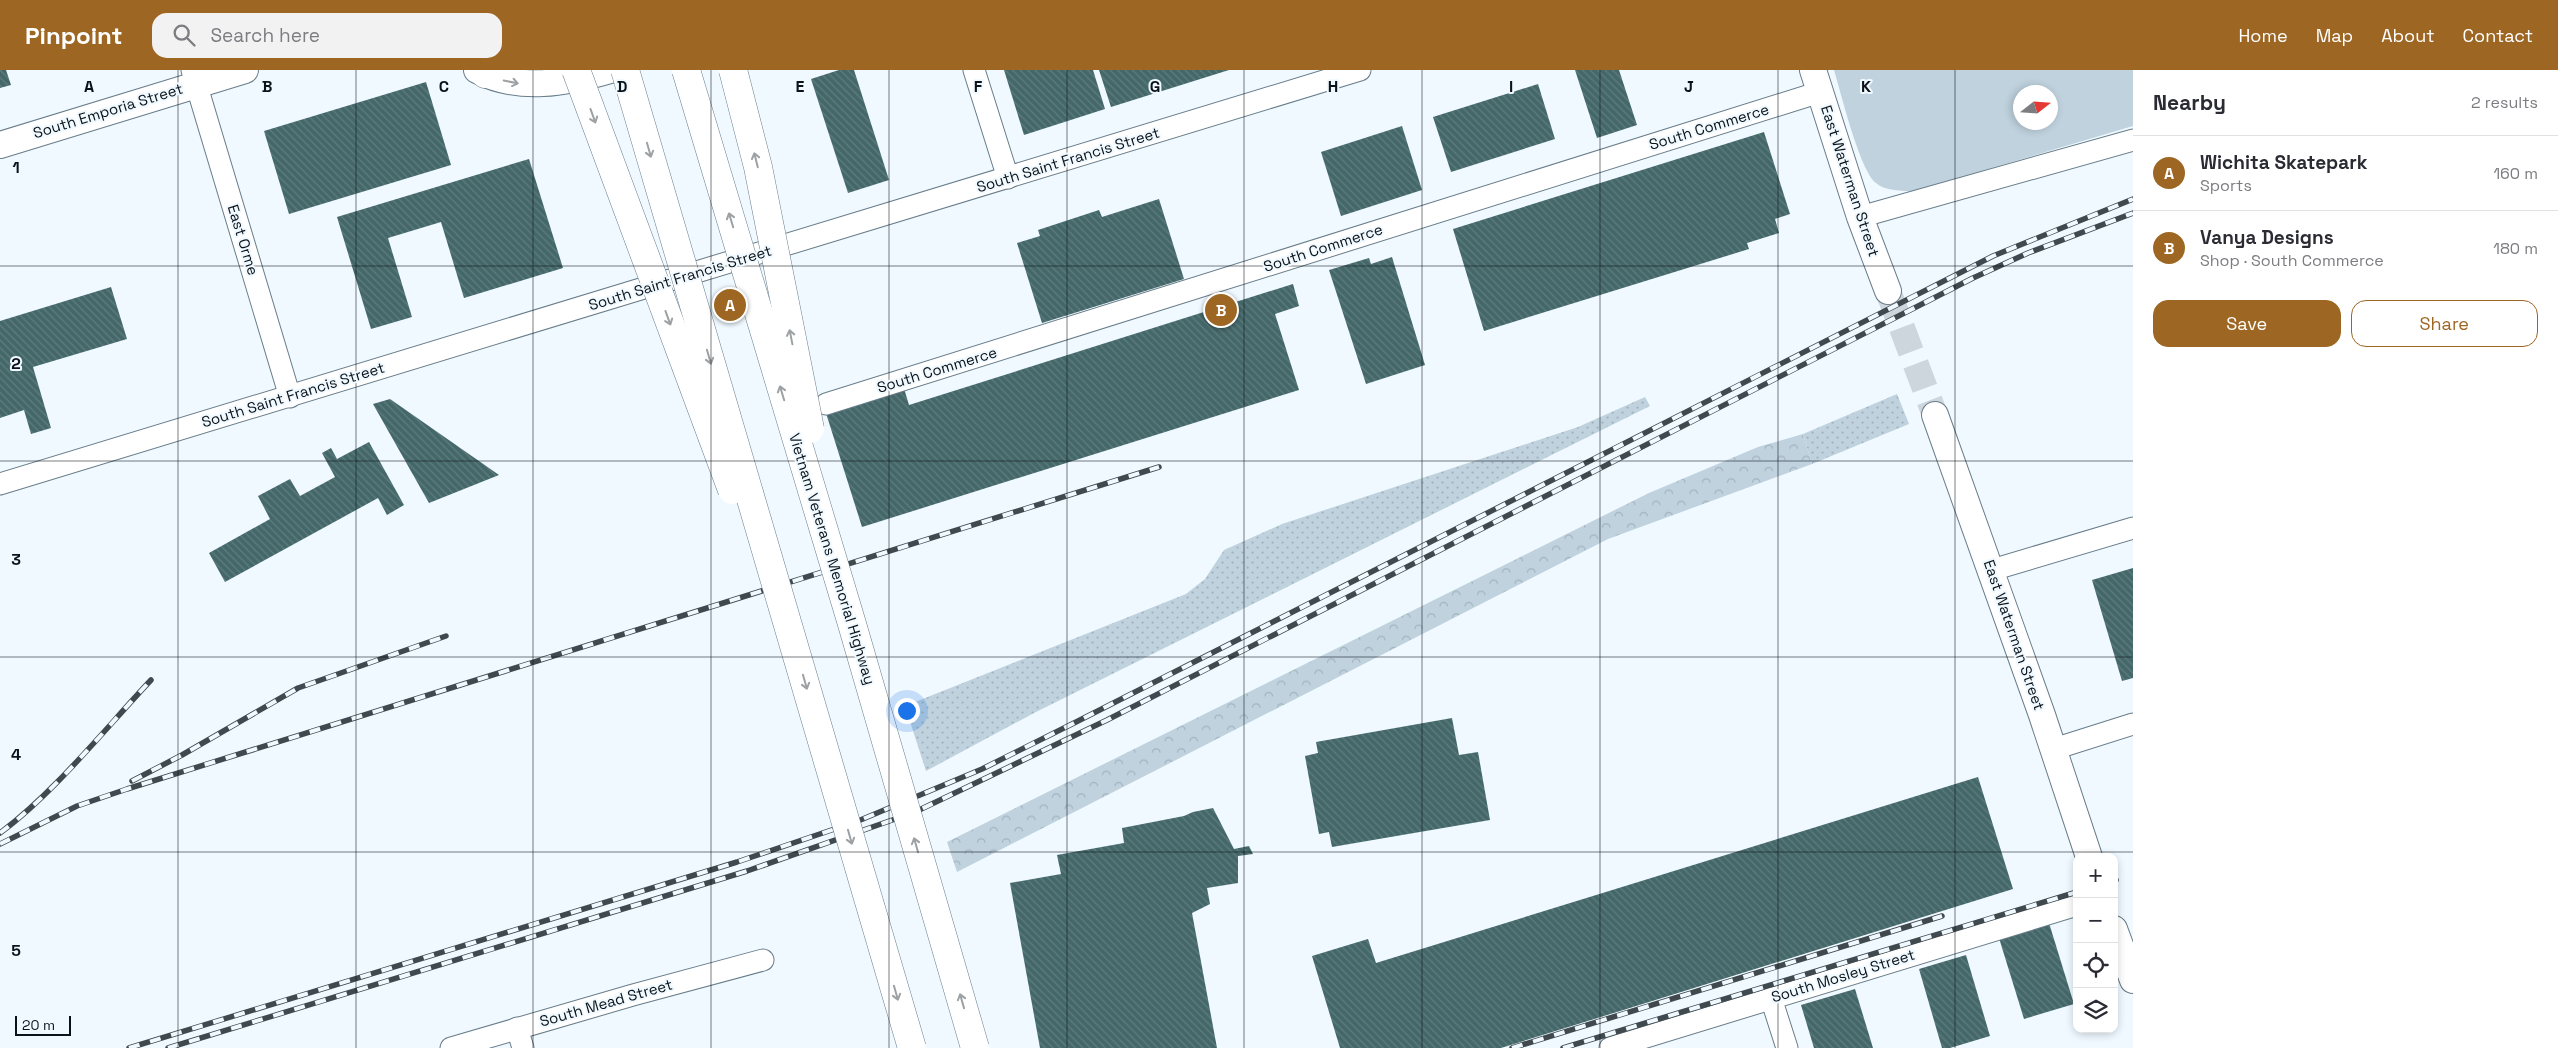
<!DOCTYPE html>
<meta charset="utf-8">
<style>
body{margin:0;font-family:"Space Grotesk",sans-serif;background:#f2f2f3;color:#2b2b33}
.controls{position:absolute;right:15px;bottom:15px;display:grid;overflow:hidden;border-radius:10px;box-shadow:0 2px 8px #0003}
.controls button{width:45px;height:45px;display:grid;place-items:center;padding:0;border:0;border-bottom:1px solid #e1e1e2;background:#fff;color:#2b2b33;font:25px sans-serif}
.compass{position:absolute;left:2013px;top:15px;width:45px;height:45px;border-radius:50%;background:#fff;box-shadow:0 2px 8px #0003;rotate:73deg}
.scale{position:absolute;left:15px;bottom:12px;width:56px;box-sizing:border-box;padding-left:5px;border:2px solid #0b1318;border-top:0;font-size:14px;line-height:18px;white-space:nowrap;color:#0b1318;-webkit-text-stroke:4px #eff9ff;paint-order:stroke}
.you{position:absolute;left:906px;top:640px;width:18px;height:18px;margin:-12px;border:4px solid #fff;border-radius:50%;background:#1a73e8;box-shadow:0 0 0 8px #1a73e833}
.badge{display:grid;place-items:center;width:32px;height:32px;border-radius:50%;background:#9e6623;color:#fff;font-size:16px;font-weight:700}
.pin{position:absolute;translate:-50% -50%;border:2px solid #fff;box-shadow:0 1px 5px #0006}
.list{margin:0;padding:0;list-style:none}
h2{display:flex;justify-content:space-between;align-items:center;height:65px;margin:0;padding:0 20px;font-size:21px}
h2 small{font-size:16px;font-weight:400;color:#7c7c81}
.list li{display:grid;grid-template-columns:32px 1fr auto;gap:15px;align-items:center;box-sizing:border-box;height:75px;padding:0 20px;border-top:1px solid #e1e1e2}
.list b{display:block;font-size:19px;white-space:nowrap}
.list p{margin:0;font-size:16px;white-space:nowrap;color:#7c7c81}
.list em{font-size:16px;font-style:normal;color:#7c7c81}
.actions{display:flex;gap:10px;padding:15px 20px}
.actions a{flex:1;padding:11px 0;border:1px solid #9e6623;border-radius:15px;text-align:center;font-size:18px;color:#9e6623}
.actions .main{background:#9e6623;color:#fff}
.icon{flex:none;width:28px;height:28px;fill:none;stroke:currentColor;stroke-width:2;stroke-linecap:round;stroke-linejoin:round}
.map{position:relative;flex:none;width:2133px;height:978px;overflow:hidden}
header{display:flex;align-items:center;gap:30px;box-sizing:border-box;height:70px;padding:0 25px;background:#9e6623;color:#fff}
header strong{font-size:24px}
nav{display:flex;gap:28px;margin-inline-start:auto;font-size:18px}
.search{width:350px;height:45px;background:#f2f2f3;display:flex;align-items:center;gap:12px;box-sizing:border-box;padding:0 18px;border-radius:15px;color:#7c7c81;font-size:19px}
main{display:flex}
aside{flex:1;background:#fff}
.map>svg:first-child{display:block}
</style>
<header>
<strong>Pinpoint</strong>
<div class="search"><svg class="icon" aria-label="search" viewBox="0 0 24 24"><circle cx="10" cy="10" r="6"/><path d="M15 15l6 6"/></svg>Search here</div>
<nav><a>Home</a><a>Map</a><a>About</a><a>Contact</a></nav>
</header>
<main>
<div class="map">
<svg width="2133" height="978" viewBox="0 0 2133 978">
<defs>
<pattern id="grass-dots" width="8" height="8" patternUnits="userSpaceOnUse" patternTransform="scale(1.25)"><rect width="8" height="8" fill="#bfd2de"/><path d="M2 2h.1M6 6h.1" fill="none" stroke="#a3b3be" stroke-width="1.8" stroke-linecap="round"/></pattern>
<pattern id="forest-crowns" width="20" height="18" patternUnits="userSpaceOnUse" patternTransform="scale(1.25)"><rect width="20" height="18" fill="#bfd2de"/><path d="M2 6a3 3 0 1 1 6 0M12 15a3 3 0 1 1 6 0" fill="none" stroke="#a3b3be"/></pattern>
<pattern id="building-back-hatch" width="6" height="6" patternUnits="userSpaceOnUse" patternTransform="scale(1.25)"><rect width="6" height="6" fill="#44686a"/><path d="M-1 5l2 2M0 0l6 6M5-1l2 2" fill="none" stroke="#607c7e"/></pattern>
</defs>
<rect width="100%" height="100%" fill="#eff9ff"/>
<g fill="url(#grass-dots)">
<polygon points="1897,324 1909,354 1812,394 1803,364"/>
<polygon points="1645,327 1650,336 1034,643 926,701 905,636 1186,524 1205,509 1224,480 1282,454 1578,357"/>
</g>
<polygon fill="url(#forest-crowns)" points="1803,364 1812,394 1608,469 957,802 947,772 1649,423 1758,377"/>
<path fill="#bfd2de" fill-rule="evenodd" d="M1834,0H2133V56L1914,121C1902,121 1885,121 1876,113C1860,101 1841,23 1834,0ZM2020,22H2050V52H2020Z"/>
<g fill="url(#building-back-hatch)">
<polygon points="0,0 6,0 11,15 0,18"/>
<polygon points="839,0 854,0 889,110 848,123 811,9"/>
<polygon points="1004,0 1093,0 1105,39 1024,65"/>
<polygon points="1099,0 1229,0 1111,37"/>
<polygon points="1575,0 1619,0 1637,55 1597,68"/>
<polygon points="426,12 451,95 289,144 264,61"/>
<polygon points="1538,14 1555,69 1451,102 1433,47"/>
<polygon points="1402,56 1422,120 1341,146 1321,82"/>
<polygon points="1764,62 1790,144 1775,149 1779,163 1747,173 1749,179 1484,261 1453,159"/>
<polygon points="529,89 563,198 464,228 441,152 388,168 412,247 371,259 337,147"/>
<polygon points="1159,129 1184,209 1042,253 1017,173 1040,166 1038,160 1099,140 1102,147"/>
<polygon points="1392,187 1425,295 1366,314 1329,200 1369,188 1371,194"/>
<polygon points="1293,214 1299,236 1275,244 1299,320 862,457 825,340 903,315 909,335"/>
<polygon points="111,217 127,269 33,297 51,358 31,364 24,340 0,348 0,251"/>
<polygon points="390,329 499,405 429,433 373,334"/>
<polygon points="369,372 404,435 387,445 378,428 225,512 209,483 270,449 258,426 290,409 300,426 335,407 322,383 331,378 337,389"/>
<polygon points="2133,498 2133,608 2122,611 2092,510"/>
<polygon points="1452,648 1459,685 1478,682 1490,750 1332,777 1329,762 1319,764 1305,686 1318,683 1316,672"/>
<polygon points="1978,707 2013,819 1501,978 1340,978 1312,886 1368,869 1376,893"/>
<polygon points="1213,738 1234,779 1249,776 1253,784 1238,786 1238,813 1207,818 1210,834 1192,843 1217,978 1040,978 1010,813 1061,804 1057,785 1124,773 1122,758 1184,746 1193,742"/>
<polygon points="2049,853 2074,934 2024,949 1999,868"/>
<polygon points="1966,885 1990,966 1950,978 1942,978 1919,899"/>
<polygon points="1855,919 1873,978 1814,978 1801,935"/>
</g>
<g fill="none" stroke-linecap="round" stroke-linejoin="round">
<polyline stroke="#cdd6dc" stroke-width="26" stroke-dasharray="26 13" stroke-linecap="butt" points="1888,221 1935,345"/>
<defs>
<g id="minor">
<polyline points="192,0 290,327"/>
<polyline points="974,0 1008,108"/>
<polyline points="1860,147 2133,70"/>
<polyline points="826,334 1820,22"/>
<polyline points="0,414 1360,0"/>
<polyline points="1992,500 2133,458"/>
<polyline points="2054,679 2133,654"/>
<polyline points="1771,928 1787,978"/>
<polyline points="517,958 523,978"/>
<polyline points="451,978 633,925 763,890"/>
<polyline points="1610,978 2077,835"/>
</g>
<g id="tertiary">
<path d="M477,0C519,22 566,13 610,0"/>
<polyline points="1813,0 1860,147 1888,221"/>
<polyline points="0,75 245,0"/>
<polyline points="1935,345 2042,645 2089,787"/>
<polyline points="2114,859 2133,910"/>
</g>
<polyline id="secondary" points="485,4 487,0"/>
</defs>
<use href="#minor" stroke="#687d8a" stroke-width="23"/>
<use href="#tertiary" stroke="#687d8a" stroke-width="28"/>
<use href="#secondary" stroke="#687d8a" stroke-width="29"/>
<use href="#minor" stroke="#fff" stroke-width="21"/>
<use href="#tertiary" stroke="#fff" stroke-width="26"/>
<use href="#secondary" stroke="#fff" stroke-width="28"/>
<defs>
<g id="rail">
<polyline points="132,711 182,685 298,618 446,566"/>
<path d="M0,763C53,724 105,659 151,610"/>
<polyline points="0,774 77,736 127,719 1159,397"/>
<polyline points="2114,810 2116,810"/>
<polyline points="129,978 737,792 858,751 982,699 1078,651 1993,186 2133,129"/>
<polyline points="168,978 747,801 915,742 1107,650 1973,208 2028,183 2133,143"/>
<polyline points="1512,978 1942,846"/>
<polyline points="1563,978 2077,822"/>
</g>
</defs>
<use href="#rail" stroke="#40494e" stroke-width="5.5"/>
<use href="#rail" stroke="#eff9ff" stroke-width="4" stroke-dasharray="11" stroke-linecap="butt"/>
<defs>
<g id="motorway-bridge">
<polyline points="576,0 732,420"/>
<polyline points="625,0 912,978"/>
<polyline points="686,0 852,554 975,978"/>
<polyline points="733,0 758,97 810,359"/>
</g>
</defs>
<use href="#motorway-bridge" stroke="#687d8a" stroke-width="29" stroke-linecap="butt"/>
<use href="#motorway-bridge" stroke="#fff" stroke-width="28"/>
</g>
<defs><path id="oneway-shaft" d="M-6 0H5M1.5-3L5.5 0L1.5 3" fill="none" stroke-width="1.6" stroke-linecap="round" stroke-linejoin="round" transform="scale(1.25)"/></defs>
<g stroke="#9da1a3">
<use href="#oneway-shaft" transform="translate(511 12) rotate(12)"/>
<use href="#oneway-shaft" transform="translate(593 46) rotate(70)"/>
<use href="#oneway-shaft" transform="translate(649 80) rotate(74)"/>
<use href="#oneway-shaft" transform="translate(756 90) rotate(-104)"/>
<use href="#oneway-shaft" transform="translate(731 150) rotate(-107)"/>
<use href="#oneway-shaft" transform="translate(668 248) rotate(70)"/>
<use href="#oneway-shaft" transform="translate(791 267) rotate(-101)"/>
<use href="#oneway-shaft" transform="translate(709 287) rotate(74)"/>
<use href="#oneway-shaft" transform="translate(782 323) rotate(-107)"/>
<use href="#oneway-shaft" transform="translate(805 612) rotate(74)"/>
<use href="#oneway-shaft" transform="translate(850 767) rotate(74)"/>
<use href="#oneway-shaft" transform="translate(916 775) rotate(-106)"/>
<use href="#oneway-shaft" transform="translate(896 923) rotate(74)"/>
<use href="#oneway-shaft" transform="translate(962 931) rotate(-106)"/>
</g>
<path fill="none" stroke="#0b1318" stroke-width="1" stroke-opacity="0.55" d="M178,0V978M356,0V978M533,0V978M711,0V978M889,0V978M1067,0V978M1244,0V978M1422,0V978M1600,0V978M1778,0V978M1955,0V978M0,196H2133M0,391H2133M0,587H2133M0,782H2133"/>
<g text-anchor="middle" stroke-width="4" stroke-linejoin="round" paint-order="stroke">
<g font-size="15" fill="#0b1318" stroke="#eff9ff">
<text transform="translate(108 41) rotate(-17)" y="5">South Emporia Street</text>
<text transform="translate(1709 57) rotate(-17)" y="5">South Commerce</text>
<text transform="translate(1068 90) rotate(-17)" y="5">South Saint Francis Street</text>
<text transform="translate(1850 111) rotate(72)" y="5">East Waterman Street</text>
<text transform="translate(243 170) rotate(73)" y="5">East Orme</text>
<text transform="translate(1323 178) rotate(-18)" y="5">South Commerce</text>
<text transform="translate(680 208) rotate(-17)" y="5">South Saint Francis Street</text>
<text transform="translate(937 300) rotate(-17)" y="5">South Commerce</text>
<text transform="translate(293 325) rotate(-17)" y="5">South Saint Francis Street</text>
<text transform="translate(832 489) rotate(73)" y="5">Vietnam Veterans Memorial Highway</text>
<text transform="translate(2014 565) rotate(71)" y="5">East Waterman Street</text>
<text transform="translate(1843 906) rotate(-17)" y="5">South Mosley Street</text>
<text transform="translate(606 933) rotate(-16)" y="5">South Mead Street</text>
</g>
</g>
<g font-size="16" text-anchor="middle" font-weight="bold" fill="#0b1318" stroke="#eff9ff" stroke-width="4" stroke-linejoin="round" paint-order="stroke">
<text x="89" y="22">A</text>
<text x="267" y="22">B</text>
<text x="444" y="22">C</text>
<text x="622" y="22">D</text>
<text x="800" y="22">E</text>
<text x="978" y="22">F</text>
<text x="1155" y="22">G</text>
<text x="1333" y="22">H</text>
<text x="1511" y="22">I</text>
<text x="1689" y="22">J</text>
<text x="1866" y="22">K</text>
<text x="16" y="103">1</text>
<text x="16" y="299">2</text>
<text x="16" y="495">3</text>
<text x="16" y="690">4</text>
<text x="16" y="886">5</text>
</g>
</svg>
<div class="controls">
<button>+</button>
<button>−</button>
<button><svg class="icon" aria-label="locate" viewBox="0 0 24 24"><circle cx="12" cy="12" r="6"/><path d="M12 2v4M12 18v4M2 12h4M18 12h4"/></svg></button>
<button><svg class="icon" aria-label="layers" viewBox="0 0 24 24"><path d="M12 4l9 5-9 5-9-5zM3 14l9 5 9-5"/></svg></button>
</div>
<svg class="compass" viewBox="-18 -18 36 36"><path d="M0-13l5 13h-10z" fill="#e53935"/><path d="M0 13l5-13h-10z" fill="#7c7c81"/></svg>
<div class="scale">20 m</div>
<div class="you"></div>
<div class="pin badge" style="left:730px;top:235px">A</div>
<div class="pin badge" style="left:1221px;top:240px">B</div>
</div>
<aside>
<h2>Nearby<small>2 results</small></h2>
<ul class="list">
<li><span class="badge">A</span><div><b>Wichita Skatepark</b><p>Sports</p></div><em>160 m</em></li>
<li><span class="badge">B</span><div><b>Vanya Designs</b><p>Shop · South Commerce</p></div><em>180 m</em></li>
</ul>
<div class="actions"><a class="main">Save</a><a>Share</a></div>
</aside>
</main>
